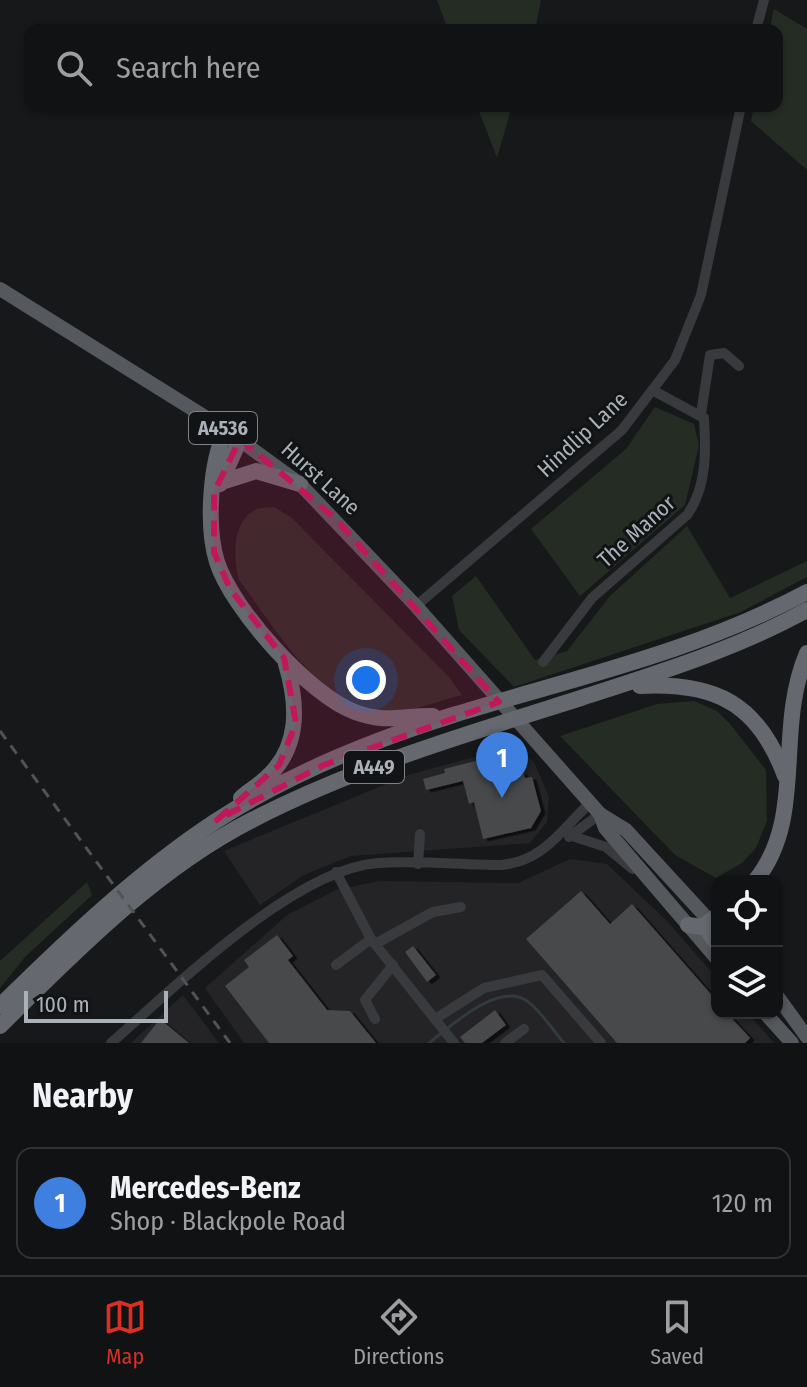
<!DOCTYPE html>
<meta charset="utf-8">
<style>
body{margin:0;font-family:"Fira Sans Condensed",sans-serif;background:#1a1b1c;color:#f1f3f6}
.controls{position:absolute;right:24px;bottom:24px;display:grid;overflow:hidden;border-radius:16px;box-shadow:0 2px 6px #0004}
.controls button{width:72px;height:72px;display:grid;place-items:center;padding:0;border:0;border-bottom:2px solid #303233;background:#111213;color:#f1f3f6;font:40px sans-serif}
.scale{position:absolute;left:24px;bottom:20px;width:144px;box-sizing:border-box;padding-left:8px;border:4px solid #aab1b8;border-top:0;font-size:22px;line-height:28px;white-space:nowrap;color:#aab1b8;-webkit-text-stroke:6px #121314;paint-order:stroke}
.you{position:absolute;left:366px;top:680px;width:28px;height:28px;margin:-20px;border:6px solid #fff;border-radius:50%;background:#1a73e8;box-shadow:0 0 0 12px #1a73e833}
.badge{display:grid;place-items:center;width:52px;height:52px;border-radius:50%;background:#d93025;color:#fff;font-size:26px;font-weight:700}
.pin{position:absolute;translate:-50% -66px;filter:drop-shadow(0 2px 4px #0008)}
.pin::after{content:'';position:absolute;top:42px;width:28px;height:24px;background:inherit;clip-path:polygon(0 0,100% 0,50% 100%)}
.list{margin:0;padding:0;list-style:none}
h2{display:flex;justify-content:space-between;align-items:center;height:104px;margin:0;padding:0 32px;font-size:34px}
h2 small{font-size:26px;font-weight:400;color:#9c9ea0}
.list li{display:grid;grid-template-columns:52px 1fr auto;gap:24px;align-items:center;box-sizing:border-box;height:112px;margin:0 16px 16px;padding:0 16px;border:2px solid #303233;border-radius:16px}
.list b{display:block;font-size:30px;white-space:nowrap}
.list p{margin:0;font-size:26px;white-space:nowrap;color:#9c9ea0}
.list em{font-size:26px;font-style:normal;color:#9c9ea0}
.icon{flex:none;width:44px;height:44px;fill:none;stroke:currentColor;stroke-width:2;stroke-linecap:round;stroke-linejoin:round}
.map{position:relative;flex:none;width:807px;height:1043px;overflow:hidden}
.search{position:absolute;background:#111213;box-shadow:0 2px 6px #0004;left:24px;right:24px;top:24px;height:88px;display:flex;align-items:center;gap:20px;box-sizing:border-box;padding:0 28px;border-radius:16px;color:#9c9ea0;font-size:30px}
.sheet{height:232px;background:#111213}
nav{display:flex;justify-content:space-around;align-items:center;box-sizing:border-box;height:112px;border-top:2px solid #303233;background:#111213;font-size:22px;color:#9c9ea0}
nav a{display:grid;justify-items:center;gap:4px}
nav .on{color:#d93025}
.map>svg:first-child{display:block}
</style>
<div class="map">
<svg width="807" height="1043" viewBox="0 0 807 1043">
<defs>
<filter id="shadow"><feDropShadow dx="4.5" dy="2.5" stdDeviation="0" flood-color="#0009"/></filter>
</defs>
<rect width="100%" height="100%" fill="#171819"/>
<g fill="#242426">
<polygon points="515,746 534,762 549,797 547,822 530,843 351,856 304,875 260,905 224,851 408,775"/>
<polygon points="570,859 607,864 668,922 717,978 717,1013 748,1013 774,1043 244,1043 205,988 287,915 336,890 379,881 518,883"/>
<polygon points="183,995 219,1043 131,1043"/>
</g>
<g fill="#242c24">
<polygon points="437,0 541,0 535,30 448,30"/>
<polygon points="774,9 807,29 807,170 751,121 754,106 777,106 777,30 769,30"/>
<polygon points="477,106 512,106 497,158"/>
<polygon points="655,407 694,424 699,445 685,505 580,596 531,529 626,449"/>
<path d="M274,507L292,518L449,677L462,695C441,700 413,712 391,711C317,707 279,632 239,580C233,559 232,522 255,510C260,507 269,508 274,507Z"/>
<polygon points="687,526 730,598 807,561 807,577 741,612 514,687 459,630 452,596 476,576 535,660 567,651 610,596"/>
<polygon points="694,701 717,711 731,725 766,770 767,821 756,848 742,863 716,878 675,855 560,736 657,704"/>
<polygon points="87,882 92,895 26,956 0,988 0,961"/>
</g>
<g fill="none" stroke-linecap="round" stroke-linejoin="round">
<path stroke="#303a3f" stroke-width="3" d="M429,1043C450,1027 498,981 527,1001C541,1011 552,1029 564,1043"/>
</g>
<g fill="#47484c" filter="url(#shadow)">
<polygon points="507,753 513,775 523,772 525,778 532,777 541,811 531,828 483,839 474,802 469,804 463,781 426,790 423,779 445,773 444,769"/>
<polygon points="581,891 610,924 632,904 717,1001 717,1013 727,1013 750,1038 745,1043 617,1043 526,939"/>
<polygon points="277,935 293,956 288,960 327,1010 350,1011 376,1043 269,1043 225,986 249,967 244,960"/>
<polygon points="413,946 436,975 427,982 405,952"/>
<polygon points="495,1010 506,1025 482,1043 465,1043 460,1037"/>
<polygon points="160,1019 189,1043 141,1043"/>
</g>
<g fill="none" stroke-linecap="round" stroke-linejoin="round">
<g stroke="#393a3e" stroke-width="10">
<polyline points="756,30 764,0"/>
<polyline points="701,414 710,355 724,353 739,366"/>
<polyline points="416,606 622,430 675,360 701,295 741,106"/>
<path d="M543,662L592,598L687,515C707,487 706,452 704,418L654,391"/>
<polyline points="572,836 606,847 633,869"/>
<polyline points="569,837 600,814"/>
<polyline points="418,864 420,834"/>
<polyline points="336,872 371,939 454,1043"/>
<polyline points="375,944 433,912 461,907"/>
<polyline points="336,965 371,939"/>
<polyline points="375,1019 365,1000 393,965"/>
<polyline points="435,1019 484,988 542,975 601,1043"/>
<path d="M111,1043C174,988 294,869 378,863C418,860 461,865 501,865C544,861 561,830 590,803"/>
<polyline points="505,1043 524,1029"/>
</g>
<g stroke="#55585d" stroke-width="14">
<polyline points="0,289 226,430 300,484 416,606 600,814 605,828 717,959"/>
<polyline points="600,814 626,830 717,929"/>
<polyline points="777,996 807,1037"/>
<polyline points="765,1013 792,1043"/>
</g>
<g stroke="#65696f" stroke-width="16">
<path d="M226,430C210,462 206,527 217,562C232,609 309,695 355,712C388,724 403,715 433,716"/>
<polyline points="222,482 256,471 300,484"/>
<polyline points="220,484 240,439"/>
<path d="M640,686C715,682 758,703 785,776"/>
<path d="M241,798C248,791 258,786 265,779C301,748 298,704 286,664"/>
<path d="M755,881C807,817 774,731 807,653"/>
<polyline points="711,923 710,934 717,944"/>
<polyline points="688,925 702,927 717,916"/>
<path d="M0,1006C67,940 137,873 216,821C287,775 373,740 453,715C574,678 695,652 807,592"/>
<path d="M0,1026C76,951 156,869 252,820C357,766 470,733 581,698C658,673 736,649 807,610"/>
</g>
<polyline stroke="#505357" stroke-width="3" stroke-dasharray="10 8" stroke-linecap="butt" points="0,731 230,1043"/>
</g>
<path fill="#c2185b" fill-opacity="0.2" stroke="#c2185b" stroke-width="6" stroke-dasharray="16 10" stroke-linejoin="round" d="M240,439L335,518L499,702L324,765L217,820L279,765L296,723L284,658L230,589L214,552V492Z"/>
<g text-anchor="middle" stroke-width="6" stroke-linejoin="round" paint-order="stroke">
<g fill="#121314" stroke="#7c8287" stroke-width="2">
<rect x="189" y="412" width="68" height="32" rx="6"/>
<rect x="344" y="751" width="60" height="32" rx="6"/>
</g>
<g font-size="20" font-weight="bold" fill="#aab1b8">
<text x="223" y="435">A4536</text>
<text x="374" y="774">A449</text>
</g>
<g font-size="22" fill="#aab1b8" stroke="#121314">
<text transform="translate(582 434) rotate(-43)" y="8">Hindlip Lane</text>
<text transform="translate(321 478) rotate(42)" y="8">Hurst Lane</text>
<text transform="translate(636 531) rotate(-42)" y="8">The Manor</text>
</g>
</g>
</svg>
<div class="controls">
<button><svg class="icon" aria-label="locate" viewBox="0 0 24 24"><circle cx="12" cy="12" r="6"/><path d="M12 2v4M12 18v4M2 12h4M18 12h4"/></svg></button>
<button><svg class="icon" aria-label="layers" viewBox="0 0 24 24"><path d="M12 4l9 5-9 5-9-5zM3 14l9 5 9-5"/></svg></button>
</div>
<div class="scale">100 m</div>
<div class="you"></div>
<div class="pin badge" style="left:502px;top:798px;background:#3f7fe0">1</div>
<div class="search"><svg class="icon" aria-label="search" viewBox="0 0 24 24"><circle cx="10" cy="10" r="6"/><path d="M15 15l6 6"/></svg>Search here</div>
</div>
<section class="sheet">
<h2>Nearby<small></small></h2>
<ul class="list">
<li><span class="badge" style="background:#3f7fe0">1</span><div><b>Mercedes-Benz</b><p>Shop · Blackpole Road</p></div><em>120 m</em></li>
</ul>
</section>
<nav>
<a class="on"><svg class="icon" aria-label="map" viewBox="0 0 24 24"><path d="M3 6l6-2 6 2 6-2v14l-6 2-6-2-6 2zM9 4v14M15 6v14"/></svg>Map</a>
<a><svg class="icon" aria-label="directions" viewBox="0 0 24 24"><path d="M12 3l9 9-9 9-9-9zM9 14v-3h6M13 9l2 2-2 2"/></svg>Directions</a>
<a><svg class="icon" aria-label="saved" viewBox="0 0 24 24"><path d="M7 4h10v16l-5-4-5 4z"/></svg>Saved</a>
</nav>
